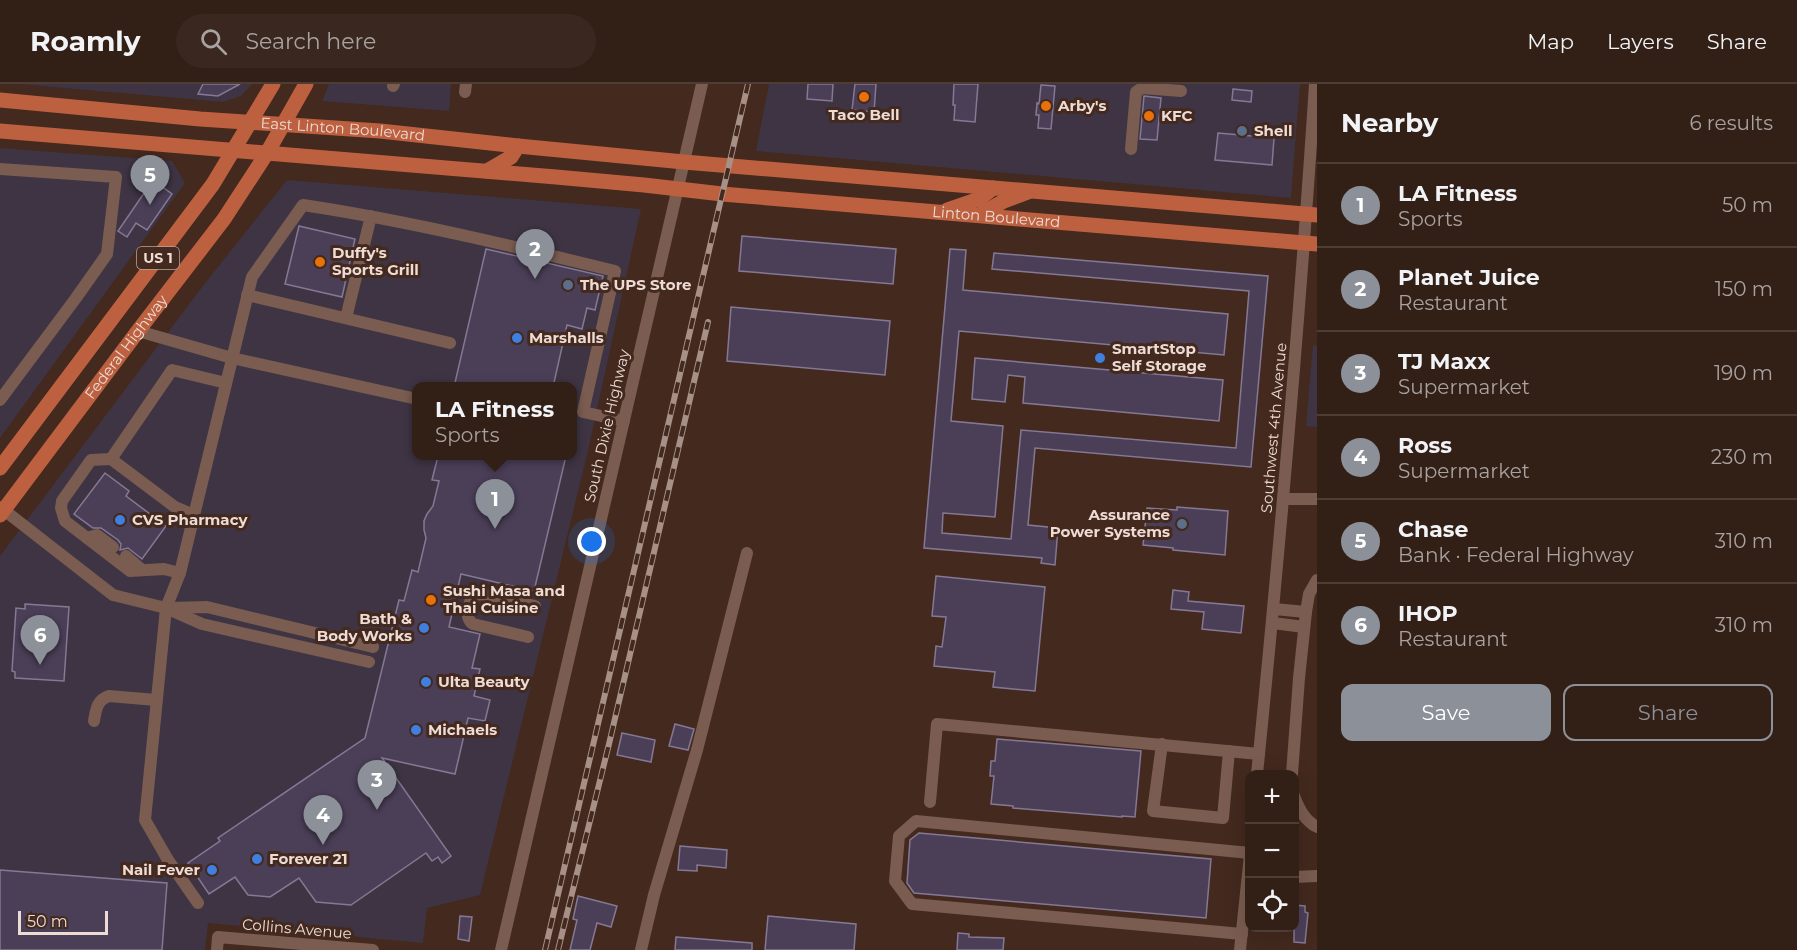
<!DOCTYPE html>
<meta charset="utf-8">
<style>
body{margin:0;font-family:Montserrat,sans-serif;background:#3a271f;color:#f1f3f6}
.controls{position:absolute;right:18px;bottom:18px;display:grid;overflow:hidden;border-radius:12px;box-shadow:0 6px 24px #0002}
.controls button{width:54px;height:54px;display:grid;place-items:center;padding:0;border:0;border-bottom:2px solid #4d3d35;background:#321f16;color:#f1f3f6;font:30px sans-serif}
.scale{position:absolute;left:18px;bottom:15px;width:90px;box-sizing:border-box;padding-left:6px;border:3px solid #eddbd4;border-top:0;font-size:16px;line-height:21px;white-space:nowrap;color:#eddbd4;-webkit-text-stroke:4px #43291e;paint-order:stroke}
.you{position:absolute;left:592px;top:458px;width:21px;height:21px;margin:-15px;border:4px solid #fff;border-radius:50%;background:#1a73e8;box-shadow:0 0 0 9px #1a73e833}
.badge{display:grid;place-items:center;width:39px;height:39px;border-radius:50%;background:#8c9099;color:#fff;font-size:20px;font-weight:700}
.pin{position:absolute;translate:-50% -50px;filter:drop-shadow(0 2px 3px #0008)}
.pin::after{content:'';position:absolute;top:32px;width:21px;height:18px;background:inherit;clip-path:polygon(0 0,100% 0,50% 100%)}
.popup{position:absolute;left:412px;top:298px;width:165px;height:78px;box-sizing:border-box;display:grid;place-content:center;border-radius:12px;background:#321f16;filter:drop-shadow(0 2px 4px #0005);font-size:20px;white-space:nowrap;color:#a8a2a1}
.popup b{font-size:22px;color:#f1f3f6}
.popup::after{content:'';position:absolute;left:50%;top:100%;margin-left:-12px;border:12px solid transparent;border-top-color:#321f16}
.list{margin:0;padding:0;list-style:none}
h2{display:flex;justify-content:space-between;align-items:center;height:78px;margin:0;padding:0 24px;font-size:26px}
h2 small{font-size:20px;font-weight:400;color:#a8a2a1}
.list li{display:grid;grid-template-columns:39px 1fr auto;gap:18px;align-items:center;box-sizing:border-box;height:84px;padding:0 24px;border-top:2px solid #4d3d35}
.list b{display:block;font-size:22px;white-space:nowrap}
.list p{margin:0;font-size:20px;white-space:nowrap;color:#a8a2a1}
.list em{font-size:20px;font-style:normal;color:#a8a2a1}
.actions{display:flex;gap:12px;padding:18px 24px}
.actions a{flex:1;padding:14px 0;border:2px solid #8c9099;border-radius:12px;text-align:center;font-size:21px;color:#8c9099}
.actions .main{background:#8c9099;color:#fff}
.icon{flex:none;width:33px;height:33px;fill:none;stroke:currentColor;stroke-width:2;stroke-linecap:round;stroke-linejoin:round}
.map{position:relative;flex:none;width:1317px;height:866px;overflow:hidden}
header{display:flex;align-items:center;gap:36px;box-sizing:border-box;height:84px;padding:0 30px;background:#321f16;border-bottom:2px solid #4d3d35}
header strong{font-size:28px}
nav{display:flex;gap:33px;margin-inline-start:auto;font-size:21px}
.search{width:420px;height:54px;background:#3a271f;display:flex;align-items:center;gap:15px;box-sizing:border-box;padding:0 21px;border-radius:33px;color:#a8a2a1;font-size:22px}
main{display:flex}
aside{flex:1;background:#321f16}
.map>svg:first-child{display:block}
</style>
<header>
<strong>Roamly</strong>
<div class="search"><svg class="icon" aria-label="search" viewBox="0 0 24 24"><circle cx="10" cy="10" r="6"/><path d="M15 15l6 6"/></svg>Search here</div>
<nav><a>Map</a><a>Layers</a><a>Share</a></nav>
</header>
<main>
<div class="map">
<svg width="1317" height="866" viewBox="0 0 1317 866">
<rect width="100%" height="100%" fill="#43291e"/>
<g fill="#3e3443" fill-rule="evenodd">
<polygon points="20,0 252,0 241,12 223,18"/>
<polygon points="329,0 451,0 449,27 322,17"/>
<polygon points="769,0 1300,0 1291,114 756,67"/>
<polygon points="0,64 172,77 185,99 0,354"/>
<path d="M287,96L641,125L589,362L480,811L427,824L423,859L208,839L205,866H0V472L202,203ZM417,302H573V372H417Z"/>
<polygon points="1313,261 1317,262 1317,343 1306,342"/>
</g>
<g fill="#4b3f58" stroke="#857894" stroke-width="1.5">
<polygon points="203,0 240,0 218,12 198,10"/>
<polygon points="808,0 833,0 832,17 807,15"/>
<polygon points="855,0 876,0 874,28 852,26"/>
<polygon points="954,0 978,0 975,38 954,36 955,21 953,21"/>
<polygon points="1041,1 1055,2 1051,45 1038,44 1039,31 1036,31 1037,19 1039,20"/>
<polygon points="1233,5 1252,7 1251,18 1232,16"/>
<polygon points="1144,12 1161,14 1157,56 1140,55"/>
<polygon points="1218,49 1274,54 1272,81 1215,76"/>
<polygon points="153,96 172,110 147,146 136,139 127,153 118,147"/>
<polygon points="299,142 355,155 342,213 285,200"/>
<polygon points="742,152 896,165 893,200 739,187"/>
<polygon points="486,165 603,192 595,226 587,224 582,245 567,241 553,303 510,303 498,300 497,303 454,303"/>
<polygon points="950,165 966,166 963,206 1228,230 1224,271 959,247 951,337 1003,342 995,433 943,429 942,449 1011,455 1021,346 1236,364 1249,207 992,185 994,169 1268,192 1251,383 1035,364 1028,441 1058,444 1055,481 1041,479 1042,474 924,464"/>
<polygon points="731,223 890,237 885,291 727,277"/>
<polygon points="975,274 1223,296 1219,337 1023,319 1025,293 1008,291 1005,318 972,315"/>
<polygon points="438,372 566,372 534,507 461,490 449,543 480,550 472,584 480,585 474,612 490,616 485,637 468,634 455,690 382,674 451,772 442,779 438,773 432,777 426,769 351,821 316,818 299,794 270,813 248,811 235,793 209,810 188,779 220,757 218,754 365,654 399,516 404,517 412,486 418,488 426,454 424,446 424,437 427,430 433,422 439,397 432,396"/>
<polygon points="105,389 129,407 126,412 166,442 142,475 128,464 120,466 121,460 118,456 101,444 93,444 74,430"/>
<polygon points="1177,423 1228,427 1225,471 1173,466 1173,464 1143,461 1147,424 1177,426"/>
<polygon points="936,492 1045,503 1035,607 993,603 995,588 934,582 936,562 942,563 946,533 932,532"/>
<polygon points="1173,506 1189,508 1188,517 1244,522 1241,549 1202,545 1204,528 1171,525"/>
<polygon points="25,520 69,523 64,597 15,594 15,588 12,587 16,524 25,525"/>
<polygon points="675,640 694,645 688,666 669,662"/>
<polygon points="622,649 655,656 651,678 617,671"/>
<polygon points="997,655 1141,667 1135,733 1122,732 1122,733 1013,724 1013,722 991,720 994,692 990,692 991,677 995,677"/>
<polygon points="919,749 1211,775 1206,834 914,809 907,799 910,756"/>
<polygon points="680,762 727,766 726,784 697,781 697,787 678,786"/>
<polygon points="0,786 167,799 162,866 0,866"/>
<polygon points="578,812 617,822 611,843 597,839 590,866 570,866 577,836 573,835"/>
<polygon points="1294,821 1305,822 1305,828 1308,829 1305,859 1294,858"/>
<polygon points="460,832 472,833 469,857 458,855"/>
<polygon points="768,832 856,840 854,866 765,866"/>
<polygon points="958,849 969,850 969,853 1004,854 1003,866 957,866"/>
<polygon points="676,853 752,859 752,866 675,866"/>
</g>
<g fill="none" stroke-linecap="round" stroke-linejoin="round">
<g stroke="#7a5c50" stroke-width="12">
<polyline points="393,2 394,0"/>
<polyline points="465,8 466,0"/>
<polyline points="1131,65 1136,8 1142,4 1181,7"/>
<polyline points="0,85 116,93 107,170 76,214 0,316"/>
<polyline points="247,211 450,259"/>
<polyline points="346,234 371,132"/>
<polyline points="138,247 232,274 417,315"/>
<polyline points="111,375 91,376 62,417 61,424 65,437 130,487 164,485 180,489"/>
<polyline points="1283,415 1317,415"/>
<polyline points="0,423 113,511 166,524 202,540 369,578"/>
<polyline points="194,431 175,423 111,375 172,286 226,299"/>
<polyline points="87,454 97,451 113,463"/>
<polyline points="126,472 142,486"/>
<polyline points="170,524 207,523 373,563"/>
<polyline points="1274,525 1306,528"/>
<polyline points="1273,539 1304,543"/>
<path d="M528,553L473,540C464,534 468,519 474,511L482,510L535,522"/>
<path d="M94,637C96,625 97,616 109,612L156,616"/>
<polyline points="1162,660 1153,727 1223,734 1229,667"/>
<path d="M1257,690C1280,461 1300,230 1315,0"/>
<polyline points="1292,690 1299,594 1306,528 1309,510 1317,496"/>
<path d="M1294,712C1299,725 1305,737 1317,743"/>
<polyline points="930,718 937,640 1259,670"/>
<polyline points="1294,793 1317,792"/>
<path d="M198,819L168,776L145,736L166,524L180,489L252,193L303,121C409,137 512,162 615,187L583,328L624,337"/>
<polyline points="1242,850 912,820 895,797 899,752 916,737 1250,769"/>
<polyline points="217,866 218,853 373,866"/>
<polyline points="501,866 702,0"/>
<polyline points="641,866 654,811 697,666 747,469"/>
<polyline points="1240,866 1250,771"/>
</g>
<g stroke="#bd6040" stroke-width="15">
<path id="s1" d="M0,16L200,35L380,47L518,62L684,78L1317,131"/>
<path id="s2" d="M0,47L556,93L644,101L722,110L1317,160"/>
<polyline points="487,87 511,73 518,62"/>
<polyline points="947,126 979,115 993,104"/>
<polyline points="979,131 1004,117 1028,108"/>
<polyline points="0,384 213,100 273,0"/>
<path id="s3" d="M0,431L138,247L224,135L267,69L306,0"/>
</g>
<defs>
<g id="rail">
<polyline points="545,866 748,0"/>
<polyline points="558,866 609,660 708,238"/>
</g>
</defs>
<use href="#rail" stroke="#a69087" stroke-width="6"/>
<use href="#rail" stroke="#43291e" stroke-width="4" stroke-dasharray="11" stroke-linecap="butt"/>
</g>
<g fill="#e8710a" stroke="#43291e" stroke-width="2">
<circle cx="864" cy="13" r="6"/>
<circle cx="1046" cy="22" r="6"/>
<circle cx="1149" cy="32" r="6"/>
<circle cx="320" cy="178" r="6"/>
<circle cx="431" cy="516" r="6"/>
</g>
<g fill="#5c6f8a" stroke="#43291e" stroke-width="2">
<circle cx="1242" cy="47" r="6"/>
<circle cx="568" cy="201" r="6"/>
<circle cx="1182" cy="440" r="6"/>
</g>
<g fill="#3f7fe0" stroke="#43291e" stroke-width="2">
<circle cx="517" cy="254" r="6"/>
<circle cx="1100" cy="274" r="6"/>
<circle cx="120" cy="436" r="6"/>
<circle cx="424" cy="544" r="6"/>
<circle cx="426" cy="598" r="6"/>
<circle cx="416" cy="646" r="6"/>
<circle cx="257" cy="775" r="6"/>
<circle cx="212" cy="786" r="6"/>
</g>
<g text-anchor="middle" stroke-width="6" stroke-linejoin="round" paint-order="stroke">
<rect fill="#43291e" stroke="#baa69d" stroke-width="1.5" x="137" y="163" width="42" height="22" rx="4.5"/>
<g font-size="14" font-weight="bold" fill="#eddbd4">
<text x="158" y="179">US 1</text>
</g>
<g font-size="15" font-weight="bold" fill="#eddbd4" stroke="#43291e" text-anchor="start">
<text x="1058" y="27">Arby's</text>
<text x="864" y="36" text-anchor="middle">Taco Bell</text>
<text x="1161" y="37">KFC</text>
<text x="1254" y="52">Shell</text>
<text x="332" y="174">Duffy's<tspan x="332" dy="17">Sports Grill</tspan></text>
<text x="580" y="206">The UPS Store</text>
<text x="529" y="259">Marshalls</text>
<text x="1112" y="270">SmartStop<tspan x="1112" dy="17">Self Storage</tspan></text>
<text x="1170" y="436" text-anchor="end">Assurance<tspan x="1170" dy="17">Power Systems</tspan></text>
<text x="132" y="441">CVS Pharmacy</text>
<text x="443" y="512">Sushi Masa and<tspan x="443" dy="17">Thai Cuisine</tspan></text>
<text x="412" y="540" text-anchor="end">Bath &amp;<tspan x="412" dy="17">Body Works</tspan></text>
<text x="438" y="603">Ulta Beauty</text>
<text x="428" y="651">Michaels</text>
<text x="269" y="780">Forever 21</text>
<text x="200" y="791" text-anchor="end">Nail Fever</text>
</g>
<g font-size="15" fill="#eddbd4" stroke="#43291e">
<text dy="5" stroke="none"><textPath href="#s1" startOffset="344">East Linton Boulevard</textPath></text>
<text dy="5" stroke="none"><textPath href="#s2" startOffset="1000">Linton Boulevard</textPath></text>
<text dy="5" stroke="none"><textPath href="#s3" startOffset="210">Federal Highway</textPath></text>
<text transform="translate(607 342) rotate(-77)" y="5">South Dixie Highway</text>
<text transform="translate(1274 344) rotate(-85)" y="5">Southwest 4th Avenue</text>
<text transform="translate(297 845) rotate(5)" y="5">Collins Avenue</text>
</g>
</g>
</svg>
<div class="controls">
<button>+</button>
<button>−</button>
<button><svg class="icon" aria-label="locate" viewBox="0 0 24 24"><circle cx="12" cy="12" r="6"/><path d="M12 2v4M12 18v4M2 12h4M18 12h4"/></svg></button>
</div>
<div class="scale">50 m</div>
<div class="you"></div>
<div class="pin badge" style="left:495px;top:445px">1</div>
<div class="popup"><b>LA Fitness</b>Sports</div>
<div class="pin badge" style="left:535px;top:195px">2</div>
<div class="pin badge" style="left:377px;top:726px">3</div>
<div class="pin badge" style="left:323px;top:761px">4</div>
<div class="pin badge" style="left:150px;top:121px">5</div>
<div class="pin badge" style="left:40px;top:581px">6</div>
</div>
<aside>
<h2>Nearby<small>6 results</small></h2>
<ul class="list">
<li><span class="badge">1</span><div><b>LA Fitness</b><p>Sports</p></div><em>50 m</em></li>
<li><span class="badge">2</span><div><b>Planet Juice</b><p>Restaurant</p></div><em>150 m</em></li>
<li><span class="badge">3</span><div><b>TJ Maxx</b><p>Supermarket</p></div><em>190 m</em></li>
<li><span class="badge">4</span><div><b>Ross</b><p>Supermarket</p></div><em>230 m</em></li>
<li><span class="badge">5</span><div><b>Chase</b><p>Bank · Federal Highway</p></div><em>310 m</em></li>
<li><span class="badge">6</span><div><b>IHOP</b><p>Restaurant</p></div><em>310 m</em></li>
</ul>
<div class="actions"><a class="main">Save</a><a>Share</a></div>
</aside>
</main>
